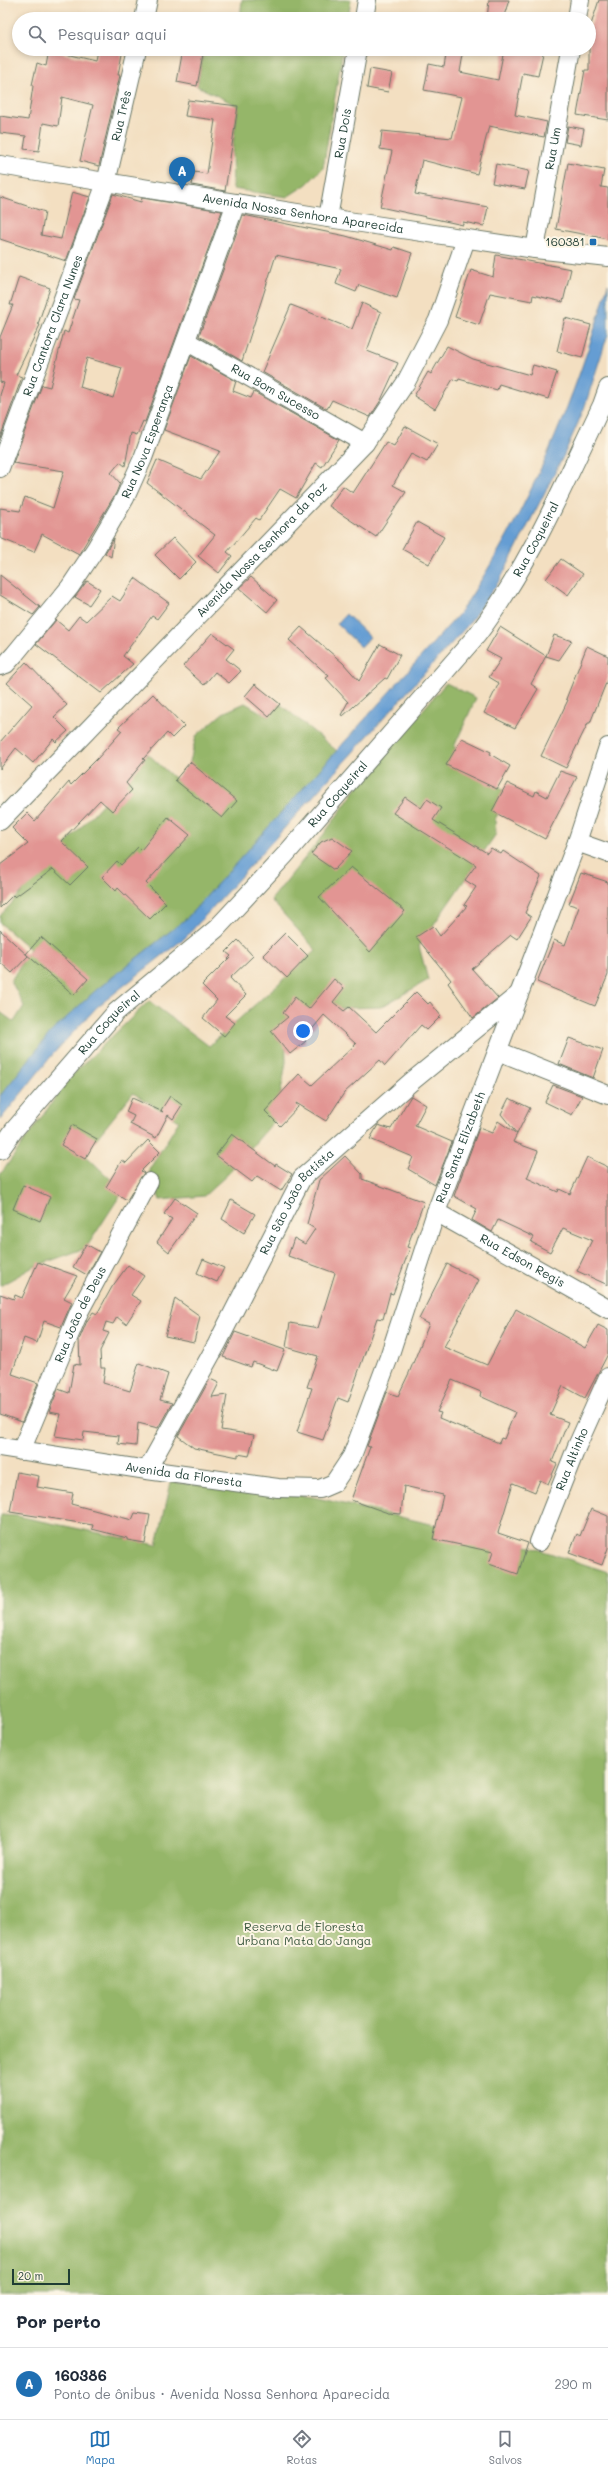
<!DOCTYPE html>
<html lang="pt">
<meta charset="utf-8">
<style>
body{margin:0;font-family:Mali,sans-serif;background:#f6f6f7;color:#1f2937}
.scale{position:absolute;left:12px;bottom:10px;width:58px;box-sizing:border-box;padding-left:4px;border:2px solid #1f3d34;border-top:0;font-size:11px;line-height:14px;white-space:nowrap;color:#1f3d34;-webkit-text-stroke:3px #fcf5e5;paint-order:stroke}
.you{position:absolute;left:303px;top:1031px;width:14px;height:14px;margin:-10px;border:3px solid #fff;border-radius:50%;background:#1a73e8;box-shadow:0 0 0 6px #1a73e833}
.badge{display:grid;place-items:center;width:26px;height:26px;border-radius:50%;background:#1f6fb2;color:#fff;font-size:13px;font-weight:700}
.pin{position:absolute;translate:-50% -33px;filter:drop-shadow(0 1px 2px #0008)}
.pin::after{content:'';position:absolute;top:21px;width:14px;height:12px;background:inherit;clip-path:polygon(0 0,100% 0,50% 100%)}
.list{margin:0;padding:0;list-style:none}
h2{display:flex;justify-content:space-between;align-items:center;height:52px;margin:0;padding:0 16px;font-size:17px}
h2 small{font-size:13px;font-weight:400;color:#747a83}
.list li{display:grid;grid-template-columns:26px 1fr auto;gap:12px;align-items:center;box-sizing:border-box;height:72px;padding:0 16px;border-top:1px solid #e0e1e3}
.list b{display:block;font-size:15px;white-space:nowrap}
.list p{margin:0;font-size:13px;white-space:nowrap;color:#747a83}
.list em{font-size:13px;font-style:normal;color:#747a83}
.icon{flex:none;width:22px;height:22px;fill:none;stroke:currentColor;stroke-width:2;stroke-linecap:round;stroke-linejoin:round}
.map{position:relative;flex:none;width:608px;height:2295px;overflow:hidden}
.search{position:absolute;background:#fff;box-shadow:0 2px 6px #0003;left:12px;right:12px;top:12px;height:44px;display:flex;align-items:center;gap:10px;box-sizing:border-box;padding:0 14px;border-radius:22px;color:#747a83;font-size:15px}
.sheet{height:124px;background:#fff}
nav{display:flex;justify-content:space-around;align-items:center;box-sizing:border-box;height:56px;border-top:1px solid #e0e1e3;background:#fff;font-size:11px;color:#747a83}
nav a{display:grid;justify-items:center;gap:2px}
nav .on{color:#1f6fb2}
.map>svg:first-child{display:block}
</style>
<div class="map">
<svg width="608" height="2295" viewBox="0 0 608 2295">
<rect width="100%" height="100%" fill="#fcf5e5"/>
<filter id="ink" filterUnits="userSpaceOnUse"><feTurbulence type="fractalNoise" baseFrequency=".025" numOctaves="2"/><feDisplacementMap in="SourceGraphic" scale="8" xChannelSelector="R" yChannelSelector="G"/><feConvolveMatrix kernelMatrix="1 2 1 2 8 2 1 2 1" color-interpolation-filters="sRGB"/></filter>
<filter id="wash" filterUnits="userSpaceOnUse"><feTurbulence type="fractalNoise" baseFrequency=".012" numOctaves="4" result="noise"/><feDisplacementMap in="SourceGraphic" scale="16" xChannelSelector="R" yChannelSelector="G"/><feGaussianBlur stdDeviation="0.9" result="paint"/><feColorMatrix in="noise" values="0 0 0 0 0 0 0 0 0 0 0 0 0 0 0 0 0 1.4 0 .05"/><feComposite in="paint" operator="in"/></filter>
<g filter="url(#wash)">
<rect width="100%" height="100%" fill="#f3dfc1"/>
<g fill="#95b669" stroke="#5a7a4e">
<polygon points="242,0 351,0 348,19 240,19"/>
<polygon points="238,49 343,49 323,168 307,184 287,197 233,189 232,153 238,106 197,86 204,50 238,54"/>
<polygon points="446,683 476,698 454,747 509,796 495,819 496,834 419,946 428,980 381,1007 311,1009 285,1024 286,1062 276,1119 228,1174 204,1196 160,1200 149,1170 179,1121 133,1093 84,1154 123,1191 86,1248 33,1267 0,1286 0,1175 71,1076 149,1001 209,1046 316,950 271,900 321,838 362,781"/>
<polygon points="245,703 269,717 280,704 337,751 187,918 95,991 51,1033 0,1096 0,1012 14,1022 24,1006 11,981 30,949 0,923 0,916 148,754 176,780 190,762 196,736 223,713"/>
<polygon points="171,1482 313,1497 531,1547 608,1572 608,2295 0,2295 0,1515 17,1516 157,1545"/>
</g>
<g fill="#659dd3" stroke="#426d84">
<path d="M608,284V334L584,409L564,455L500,580L467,626L186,937L97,1007L53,1054L0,1120V1096L50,1033L95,991L187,918L459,614C528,513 575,401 608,284Z"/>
<polygon points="346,614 370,637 361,647 337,624"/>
</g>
<g id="blocks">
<g fill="#e29593" fill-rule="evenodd">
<polygon points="489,0 509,0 503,19 487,19"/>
<polygon points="599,0 608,0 608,120 577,115 585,70 589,70 589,31"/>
<polygon points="97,49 123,49 118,75 120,75 99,166 80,161 93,105 62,97 58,126 43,123 39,151 24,149 26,136 0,133 0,116 28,120 33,86 32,85 37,63 46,66 49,50 95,61"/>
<polygon points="183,49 204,49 197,86 177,82"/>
<polygon points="447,49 464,49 460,72 498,80 504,49 544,49 538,76 523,73 515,115 547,122 544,137 489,126 477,174 422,160 415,194 488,207 484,226 463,222 463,225 380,207 392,151 380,149 382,131 452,138 462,97 424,90 429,64 444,67"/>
<polygon points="370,69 392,73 388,92 367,88"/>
<polygon points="188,100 238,106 225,191 192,185 194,172 207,174 215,120 185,116"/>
<polygon points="568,126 584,129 581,145 565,142"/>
<polygon points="568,163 604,170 601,187 608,188 608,239 556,229"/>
<polygon points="496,164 529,171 525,189 492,183"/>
<polygon points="72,192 90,197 66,261 0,239 0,197 45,212 41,235 61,239"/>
<path d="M113,194L141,202L142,198L222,211L145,422L143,421L137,435L131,433L125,466L120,462L111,473L120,483L116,493L79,554L42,534L34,552L0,538V508L20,511L25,497L53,508L64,471L13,463L42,385L50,387L64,331L68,333L79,300L74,299ZM87,358L122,368L113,398L80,387Z"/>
<polygon points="243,215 346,236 393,250 394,247 412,253 397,298 359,285 356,292 336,284 341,269 276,255 242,361 199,336"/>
<polygon points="496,255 571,269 563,302 533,295 532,301 490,293 479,325 455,317 471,270 493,277"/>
<polygon points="19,277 50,288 38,324 40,325 16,375 22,377 0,438 0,395 4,383 0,382 0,337 13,305 10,305"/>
<polygon points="362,303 381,312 367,351 398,363 381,400 370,417 332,400 327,409 262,372 291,305 352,329"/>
<polygon points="565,318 591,325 582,358 557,351"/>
<polygon points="447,346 473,359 530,375 533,365 557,372 548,399 499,384 497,390 459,379 458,381 453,379 435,409 414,396 428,372 431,374"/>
<polygon points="191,356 236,381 233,391 251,398 254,392 339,440 322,467 316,463 296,498 280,489 259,520 256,518 227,552 232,556 219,573 198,556 215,535 147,483 157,460 201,479 220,451 164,430"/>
<polygon points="405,426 438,444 427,462 411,454 393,485 406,492 376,537 329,506 343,486 353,493 386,442 394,446"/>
<polygon points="417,522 444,537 429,564 402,549"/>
<polygon points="114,538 111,557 105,553"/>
<polygon points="173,538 196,562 179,579 155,555"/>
<polygon points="561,559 583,574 568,595 546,579"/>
<polygon points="0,575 40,607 33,615 0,595"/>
<polygon points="251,577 277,600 267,612 239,588"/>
<polygon points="135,578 169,603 157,619 152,616 123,656 133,664 101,693 36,644 56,620 68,630 79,616 86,621 112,596 120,601"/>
<polygon points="87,581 100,589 89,605 75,597"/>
<polygon points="301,627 343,663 359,681 380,644 400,655 387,679 385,678 343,716 341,715 348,702 326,678 329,676 289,640"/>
<polygon points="500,627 546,656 531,684 538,689 515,728 484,713 499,683 489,677 501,659 486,651"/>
<polygon points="212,633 234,649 226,659 241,671 229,683 215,672 204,685 183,666"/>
<polygon points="554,635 572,641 559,660 546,656"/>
<polygon points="587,646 608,656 608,678 590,723 588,723 566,768 541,756 568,700 566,699"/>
<polygon points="26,662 67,705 54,717 68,731 56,742 53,739 33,763 16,748 0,769 0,742 32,705 7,683"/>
<polygon points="255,684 280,704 269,717 245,696"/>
<polygon points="153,694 184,726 172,738 167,733 143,759 145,760 126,783 132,790 112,811 100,800 61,841 88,867 70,885 53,869 15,897 13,895 0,908 0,865 28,844 12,828 27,813 35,821 69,782 71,785 98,758 122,731 118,728"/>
<polygon points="462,738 491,752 490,754 510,766 497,789 446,765"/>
<polygon points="190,762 237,801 222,818 175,780"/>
<polygon points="560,771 577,777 545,839 492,811 507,783 534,796 536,791 547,797"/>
<polygon points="405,797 421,808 427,799 441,808 433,820 487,853 491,848 501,854 503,851 541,876 525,913 531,917 517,939 511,935 472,969 498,998 473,1018 448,983 451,980 416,937 433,926 440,936 467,906 464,905 476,887 465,880 476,865 393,813"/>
<polygon points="168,817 190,835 146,883 166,903 150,919 118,888 116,891 102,877 117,861 121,865 138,847 141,850"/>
<polygon points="332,837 352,851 334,870 311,854 321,842"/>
<polygon points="351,867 405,911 370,952 319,897"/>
<polygon points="581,873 608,882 608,975 595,1006 537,982 554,940 565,945 579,907 569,904"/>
<polygon points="0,930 28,956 12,973 0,962"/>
<polygon points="285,933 308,956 287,978 263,955"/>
<polygon points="41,937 88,979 74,995 26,954"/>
<polygon points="238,940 253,956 230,978 246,995 225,1016 235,1023 224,1036 203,1018 217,1000 202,985 231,956 226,952"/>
<polygon points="334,979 344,988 333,1002 344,1011 349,1007 376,1032 416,992 428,1004 430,1002 441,1016 427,1030 421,1025 385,1066 380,1060 344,1093 326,1121 296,1103 298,1107 280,1126 265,1111 299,1074 312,1085 356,1044 324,1015 304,1039 306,1041 290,1054 271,1031 288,1017 283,1013 295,997 309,1009"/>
<polygon points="569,1038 603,1050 593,1078 559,1064"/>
<polygon points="553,1085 582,1096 572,1115 545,1102"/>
<polygon points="170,1096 182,1105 173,1119 168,1115 156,1138 130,1124 134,1116 126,1112 132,1098 163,1112 161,1110"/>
<polygon points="411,1096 426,1105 415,1126 452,1142 435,1185 408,1169 413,1157 370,1139 378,1125 391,1129"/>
<polygon points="509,1098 530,1108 517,1134 501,1114"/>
<polygon points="498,1121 517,1134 513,1142 538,1151 527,1178 558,1192 559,1189 570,1194 587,1157 608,1167 608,1285 577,1271 592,1240 563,1228 550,1252 531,1242 534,1237 498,1220 492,1232 472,1220 477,1209 454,1196 479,1128 492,1133"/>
<polygon points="72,1125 97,1139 85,1159 61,1145"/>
<polygon points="232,1134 275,1166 276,1164 292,1174 281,1191 257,1176 252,1182 216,1155"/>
<polygon points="148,1140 160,1152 141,1171 144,1173 127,1200 106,1187 122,1160 126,1163"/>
<polygon points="345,1156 362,1174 362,1179 424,1202 407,1247 410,1248 393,1294 390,1293 383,1319 377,1318 348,1402 338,1398 323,1440 297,1432 312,1388 307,1387 318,1356 286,1347 290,1323 318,1328 335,1273 288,1256 294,1238 305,1244 315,1229 307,1224 319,1180"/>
<polygon points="23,1185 50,1197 40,1221 13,1209"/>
<polygon points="175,1198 197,1213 169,1252 157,1242 172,1219 164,1214"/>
<polygon points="231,1200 255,1214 244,1233 222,1219"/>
<polygon points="86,1244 100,1252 87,1275 73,1267"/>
<polygon points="203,1259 224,1268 217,1282 197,1273"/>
<polygon points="38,1262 77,1276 64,1298 72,1302 61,1327 44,1321 37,1343 24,1338 12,1374 38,1383 22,1422 0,1414 0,1294 14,1299 15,1295 22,1298"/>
<path d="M447,1264L479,1280L444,1347L487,1365L516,1309L585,1348L598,1325L608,1330V1354L585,1398L563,1386L550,1415L568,1422L552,1462L557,1464L548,1484L540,1480L535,1492L513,1483L498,1533L528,1543L518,1574L489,1564L493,1552L433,1539L443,1495L404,1486L401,1514L388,1513L351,1500L370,1447L367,1446L387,1392L398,1396L409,1373L429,1324L419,1319ZM452,1380L481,1392L480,1396L515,1412L504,1439L501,1438L499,1443L439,1418L441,1413L437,1412Z"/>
<polygon points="128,1265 144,1276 131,1295 141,1301 126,1324 117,1317 113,1324 106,1322 103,1331 109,1333 100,1351 101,1368 105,1368 103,1383 130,1391 139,1363 168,1374 160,1400 172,1403 158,1428 138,1423 136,1446 118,1444 119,1436 84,1432 83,1440 55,1436 60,1414 49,1412 58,1389 69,1393 74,1364 80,1365 79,1340 87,1321 93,1312 97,1314 112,1287"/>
<polygon points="175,1298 200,1316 194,1342 165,1336"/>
<polygon points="235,1332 285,1350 277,1371 253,1362 251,1367 223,1357"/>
<polygon points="210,1379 219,1383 212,1397 227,1395 221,1430 254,1435 249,1456 238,1454 238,1457 194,1448 178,1436"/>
<polygon points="17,1472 39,1476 37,1487 73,1493 71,1504 132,1520 135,1513 150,1515 145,1543 127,1540 127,1538 92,1529 93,1525 10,1512"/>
<polygon points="591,1509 608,1516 608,1548 602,1565 569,1553 577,1534 580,1536"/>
</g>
</g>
</g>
<g filter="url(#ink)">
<use href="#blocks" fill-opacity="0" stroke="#697665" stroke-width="1"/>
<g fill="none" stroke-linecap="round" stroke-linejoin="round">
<defs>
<g id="minor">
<polyline points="144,19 148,0"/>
<polyline points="364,19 367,0"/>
<polyline points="577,19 580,0"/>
<path id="s1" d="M0,165L328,218L535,249L608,257"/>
<path id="s2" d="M328,218L358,49"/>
<path id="s3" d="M535,249L571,49"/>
<path id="s4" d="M186,341L365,443"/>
<path id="s5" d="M0,468L106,183L137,49"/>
<path id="s6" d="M0,666L6,664L14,655L70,587L96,548L125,498L143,458L236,203"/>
<path id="s7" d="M0,821L365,443L406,382L438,320L466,239"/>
<polyline points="577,842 608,853"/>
<polyline points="498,1051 608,1095"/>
<path id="s8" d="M0,1150L14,1130L116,1012L216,929L285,855L477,635C530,565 564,484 602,405L608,388"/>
<path id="s9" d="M436,1212L608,1309"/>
<path id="s10" d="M0,1447L147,1470L278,1488L320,1489L334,1483L352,1456L389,1357L436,1212L577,842L608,747"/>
<path id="s11" d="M21,1451L79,1312L149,1182"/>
<path id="s12" d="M147,1470L217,1344L302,1178L411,1082L519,994"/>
<path id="s13" d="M539,1542L577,1446L608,1377"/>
</g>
</defs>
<use href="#minor" stroke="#697665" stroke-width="20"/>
<use href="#minor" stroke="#fff" stroke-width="18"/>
</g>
</g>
<rect fill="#1f6fb2" stroke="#fcf5e5" stroke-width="1.5" x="589" y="238" width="8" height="8" rx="2"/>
<g text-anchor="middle" stroke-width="4" stroke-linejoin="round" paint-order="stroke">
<g font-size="12" fill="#1f3d34" stroke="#fcf5e5">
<text dy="4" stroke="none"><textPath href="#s5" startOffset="373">Rua Três</textPath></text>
<text dy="4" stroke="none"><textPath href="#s2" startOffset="86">Rua Dois</textPath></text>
<text dy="4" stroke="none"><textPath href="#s3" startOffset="102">Rua Um</textPath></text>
<text dy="4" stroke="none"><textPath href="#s1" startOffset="307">Avenida Nossa Senhora Aparecida</textPath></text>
<text dy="4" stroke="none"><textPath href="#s5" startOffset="152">Rua Cantora Clara Nunes</textPath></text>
<text dy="4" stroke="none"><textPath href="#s4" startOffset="103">Rua Bom Sucesso</textPath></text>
<text dy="4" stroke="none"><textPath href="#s6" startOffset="272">Rua Nova Esperança</textPath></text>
<text dy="4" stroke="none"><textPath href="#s8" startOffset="816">Rua Coqueiral</textPath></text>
<text dy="4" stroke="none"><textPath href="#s7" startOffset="377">Avenida Nossa Senhora da Paz</textPath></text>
<text dy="4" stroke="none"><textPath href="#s8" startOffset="492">Rua Coqueiral</textPath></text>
<text dy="4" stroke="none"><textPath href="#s8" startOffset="168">Rua Coqueiral</textPath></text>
<text dy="4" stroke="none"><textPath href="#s10" startOffset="698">Rua Santa Elizabeth</textPath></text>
<text dy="4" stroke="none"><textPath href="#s12" startOffset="308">Rua São João Batista</textPath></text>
<text dy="4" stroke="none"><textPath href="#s9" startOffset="99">Rua Edson Regis</textPath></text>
<text dy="4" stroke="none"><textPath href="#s11" startOffset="149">Rua João de Deus</textPath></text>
<text dy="4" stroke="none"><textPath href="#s13" startOffset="89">Rua Altinho</textPath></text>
<text dy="4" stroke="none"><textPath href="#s10" startOffset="186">Avenida da Floresta</textPath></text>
</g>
<g font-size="12" fill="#1f3d34" stroke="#fcf5e5" text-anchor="end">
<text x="585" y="246">160381</text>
</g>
<g font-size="12" fill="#3e5b42" stroke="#fcf5e5">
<text x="304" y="1931">Reserva de Floresta<tspan x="304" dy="14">Urbana Mata do Janga</tspan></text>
</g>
</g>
</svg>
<div class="scale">20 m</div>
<div class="you"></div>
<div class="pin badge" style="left:182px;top:190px">A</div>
<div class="search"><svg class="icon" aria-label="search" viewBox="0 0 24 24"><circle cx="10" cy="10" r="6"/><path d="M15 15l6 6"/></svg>Pesquisar aqui</div>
</div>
<section class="sheet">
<h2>Por perto<small></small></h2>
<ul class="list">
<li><span class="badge">A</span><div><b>160386</b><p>Ponto de ônibus · Avenida Nossa Senhora Aparecida</p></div><em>290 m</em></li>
</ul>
</section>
<nav>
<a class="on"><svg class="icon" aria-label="map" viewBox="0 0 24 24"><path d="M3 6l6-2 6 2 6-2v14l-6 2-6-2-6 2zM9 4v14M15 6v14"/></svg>Mapa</a>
<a><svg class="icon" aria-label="directions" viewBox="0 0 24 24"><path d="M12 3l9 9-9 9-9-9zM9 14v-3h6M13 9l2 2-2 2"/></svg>Rotas</a>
<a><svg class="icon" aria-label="saved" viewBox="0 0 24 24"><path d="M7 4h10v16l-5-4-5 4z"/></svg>Salvos</a>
</nav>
